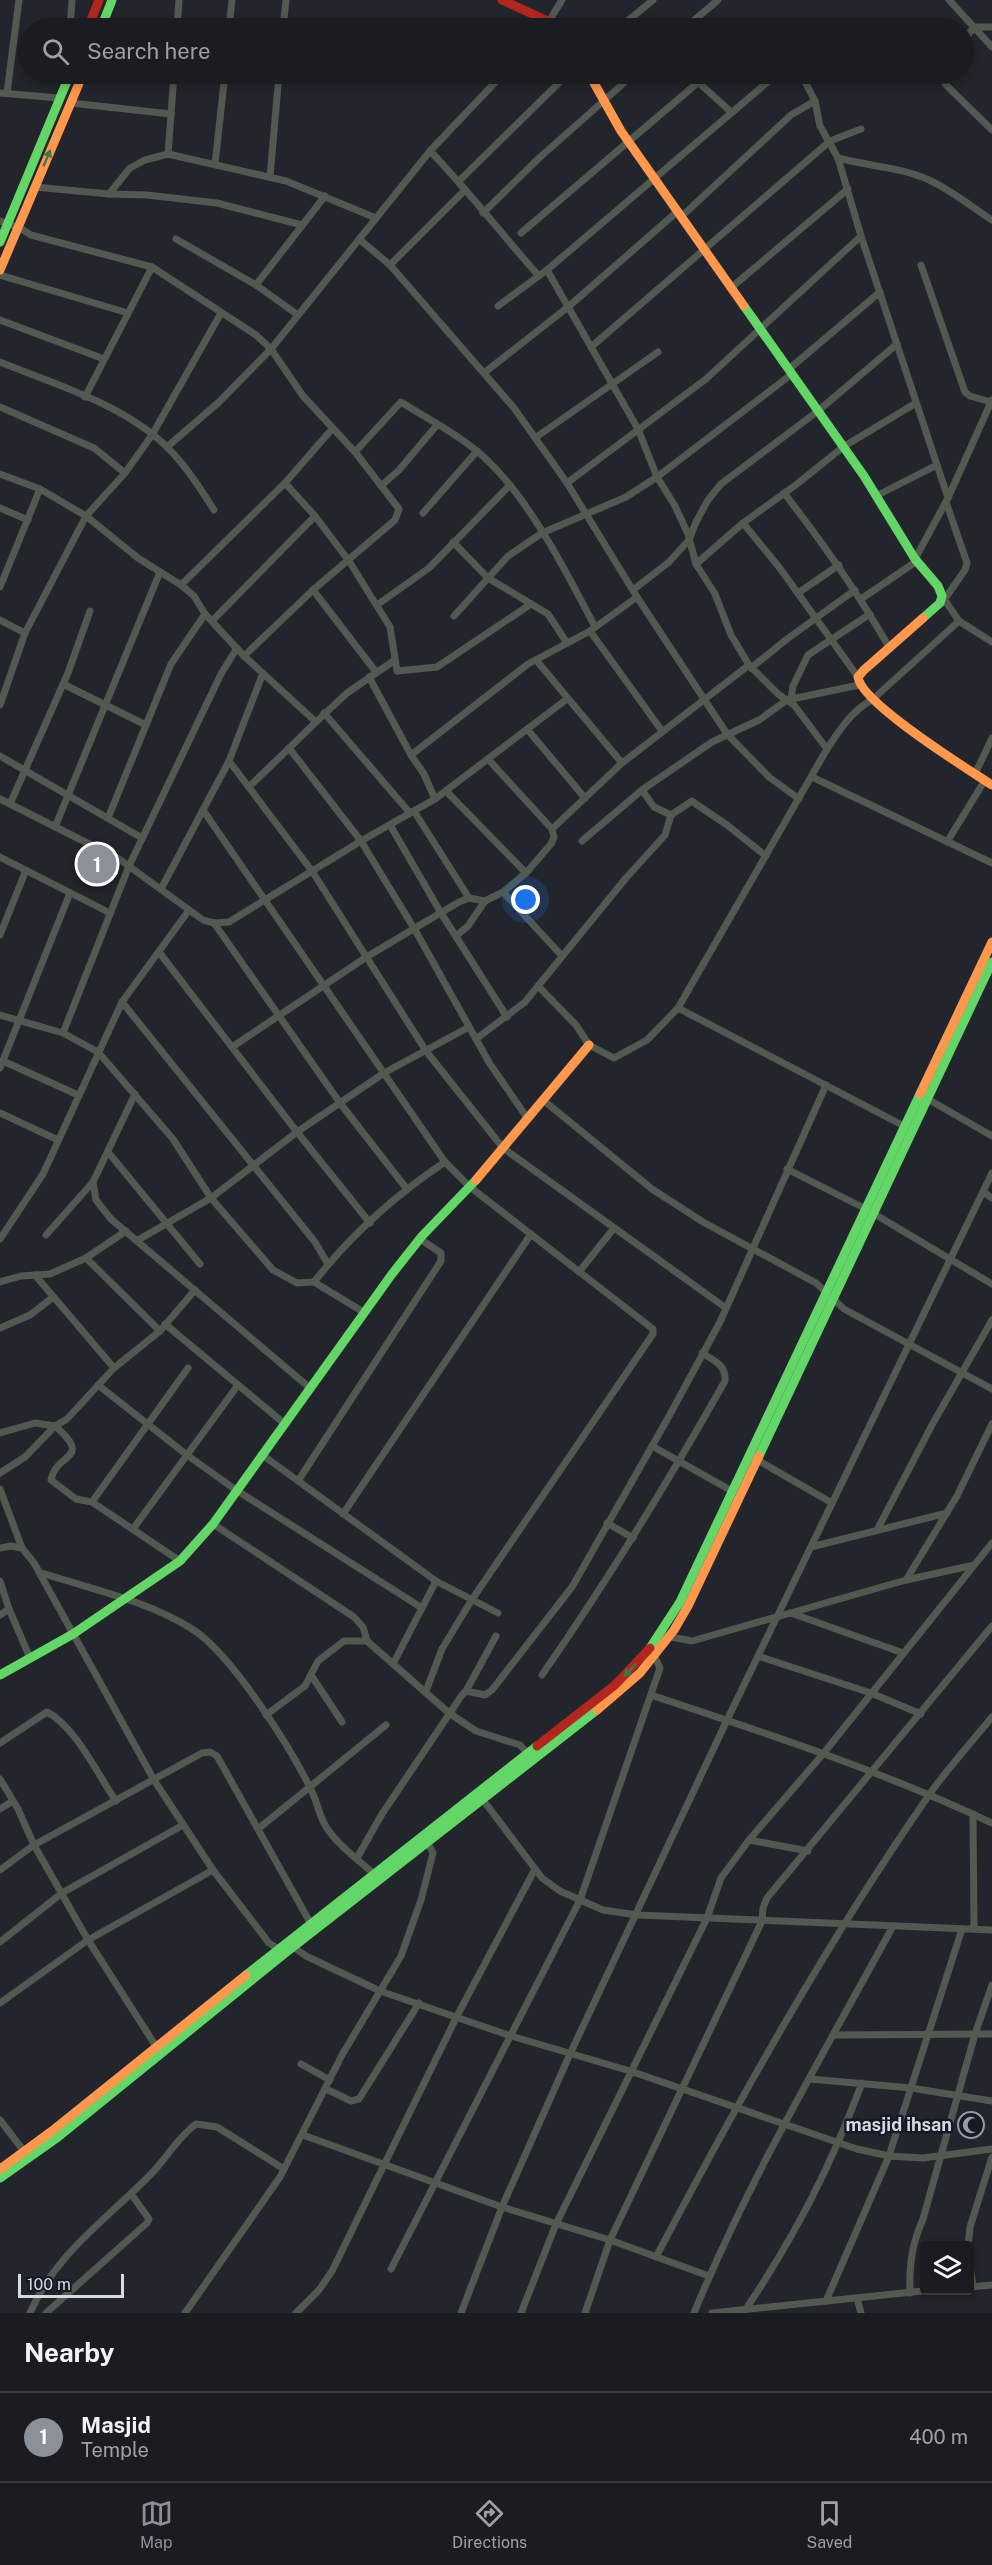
<!DOCTYPE html>
<style>
body{margin:0;font-family:"Public Sans",sans-serif;background:#23252a;color:#f1f3f6}
.controls{position:absolute;right:18px;bottom:18px;display:grid;overflow:hidden;border-radius:6px;box-shadow:0 3px 9px #0003}
.controls button{width:54px;height:54px;display:grid;place-items:center;padding:0;border:0;border-bottom:2px solid #383a3f;background:#1a1c21;color:#f1f3f6;font:30px sans-serif}
.scale{position:absolute;left:18px;bottom:15px;width:106px;box-sizing:border-box;padding-left:6px;border:3px solid #d6dae2;border-top:0;font-size:16px;line-height:21px;white-space:nowrap;color:#d6dae2;-webkit-text-stroke:4px #151a26;paint-order:stroke}
.you{position:absolute;left:526px;top:900px;width:21px;height:21px;margin:-15px;border:4px solid #fff;border-radius:50%;background:#1a73e8;box-shadow:0 0 0 9px #1a73e833}
.badge{display:grid;place-items:center;width:39px;height:39px;border-radius:50%;background:#8c9099;color:#fff;font-size:20px;font-weight:700}
.pin{position:absolute;translate:-50% -50%;border:3px solid #fff;box-shadow:0 2px 6px #0006}
.list{margin:0;padding:0;list-style:none}
h2{display:flex;justify-content:space-between;align-items:center;height:78px;margin:0;padding:0 24px;font-size:26px}
h2 small{font-size:20px;font-weight:400;color:#9fa1a5}
.list li{display:grid;grid-template-columns:39px 1fr auto;gap:18px;align-items:center;box-sizing:border-box;height:90px;padding:0 24px;border-top:2px solid #383a3f}
.list b{display:block;font-size:22px;white-space:nowrap}
.list p{margin:0;font-size:20px;white-space:nowrap;color:#9fa1a5}
.list em{font-size:20px;font-style:normal;color:#9fa1a5}
.icon{flex:none;width:33px;height:33px;fill:none;stroke:currentColor;stroke-width:2;stroke-linecap:round;stroke-linejoin:round}
.map{position:relative;flex:none;width:992px;height:2313px;overflow:hidden}
.search{position:absolute;background:#1a1c21;box-shadow:0 3px 9px #0003;left:18px;right:18px;top:18px;height:66px;display:flex;align-items:center;gap:15px;box-sizing:border-box;padding:0 21px;border-radius:33px;color:#9fa1a5;font-size:22px}
.sheet{height:168px;background:#1a1c21}
nav{display:flex;justify-content:space-around;align-items:center;box-sizing:border-box;height:84px;border-top:2px solid #383a3f;background:#1a1c21;font-size:16px;color:#9fa1a5}
nav a{display:grid;justify-items:center;gap:3px}
nav .on{color:#8c9099}
.map>svg:first-child{display:block}
</style>
<div class="map">
<svg width="992" height="2313" viewBox="0 0 992 2313">
<rect width="100%" height="100%" fill="#23252c"/>
<g fill="none" stroke-linecap="round" stroke-linejoin="round">
<g stroke="#515951" stroke-width="7">
<polyline points="949,0 992,47"/>
<polyline points="70,28 72,0"/>
<polyline points="177,28 179,0"/>
<polyline points="229,28 232,0"/>
<polyline points="283,28 286,0"/>
<polyline points="545,28 562,0"/>
<polyline points="619,28 653,0"/>
<polyline points="685,28 718,0"/>
<polyline points="761,28 766,24 771,28"/>
<polyline points="964,40 974,27 992,27"/>
<path d="M801,74L815,101L820,126L838,158C868,166 900,167 929,180C951,190 972,207 992,220"/>
<polyline points="940,74 946,85 992,130"/>
<polyline points="698,82 731,112"/>
<polyline points="0,93 59,98"/>
<polyline points="7,93 19,0"/>
<polyline points="71,103 171,114"/>
<path d="M430,151C468,190 502,235 539,276"/>
<polyline points="168,154 174,74"/>
<polyline points="838,158 861,236 948,498"/>
<polyline points="215,164 225,74"/>
<polyline points="270,177 279,74"/>
<polyline points="459,181 568,74"/>
<polyline points="35,187 109,194 147,195 217,203 302,225"/>
<polyline points="109,194 130,168 145,160 168,154 286,181 376,218"/>
<polyline points="483,213 538,159 634,74"/>
<polyline points="682,216 791,115 815,101"/>
<polyline points="0,221 20,228 31,235 152,267 256,335 271,349 303,396 355,452 399,509 395,520 313,590 244,656"/>
<polyline points="521,233 708,74"/>
<polyline points="176,239 256,285 298,315"/>
<polyline points="359,239 390,265 514,408 567,483 637,597 727,734 769,777 799,799"/>
<polyline points="390,265 465,190"/>
<polyline points="921,265 965,392 970,396 991,402"/>
<polyline points="547,270 638,429 657,477 675,506 688,534 696,564 715,594 731,635 749,665 778,694 794,705 827,749"/>
<polyline points="0,275 128,313"/>
<polyline points="256,285 325,196"/>
<polyline points="732,287 848,189"/>
<polyline points="498,306 547,270 777,74"/>
<polyline points="0,320 104,359"/>
<polyline points="591,347 830,141 861,129"/>
<path d="M0,362C56,385 123,404 167,447C186,466 200,488 214,510"/>
<polyline points="789,369 880,292"/>
<polyline points="484,373 568,307 678,211"/>
<polyline points="85,397 152,267"/>
<polyline points="0,407 94,448 125,473"/>
<polyline points="535,438 658,352"/>
<polyline points="167,447 219,402 271,349 430,151 503,74"/>
<path d="M355,452L401,402C429,420 464,437 488,461C531,502 568,575 595,627"/>
<polyline points="0,474 40,489 86,516 138,558 181,585 194,596 205,614 244,656 316,722 249,787"/>
<polyline points="285,483 315,516 349,561 390,627 397,671 437,667 531,604"/>
<polyline points="567,483 706,379 861,236"/>
<polyline points="381,486 399,470 437,425"/>
<path d="M784,493C823,543 858,593 889,647"/>
<polyline points="876,496 937,465"/>
<polyline points="0,508 28,520"/>
<polyline points="423,513 477,451"/>
<polyline points="743,523 779,567 858,677"/>
<polyline points="453,542 488,578 548,614 567,643"/>
<polyline points="915,559 948,498 992,400"/>
<polyline points="696,564 743,523 797,484 843,447 916,403"/>
<polyline points="181,585 285,483 332,429"/>
<polyline points="0,587 40,489"/>
<polyline points="313,590 376,672"/>
<polyline points="633,590 669,562 689,540 696,522 708,500 721,484 818,411 897,344"/>
<polyline points="798,593 839,565"/>
<polyline points="861,599 917,561"/>
<polyline points="944,600 965,570 967,563 946,502"/>
<polyline points="377,605 429,568 510,485"/>
<polyline points="454,616 508,556 542,533 626,497 657,477 792,374"/>
<polyline points="0,620 25,633"/>
<polyline points="212,621 315,516"/>
<polyline points="959,621 992,642"/>
<polyline points="590,631 662,731"/>
<polyline points="536,660 622,763"/>
<polyline points="751,668 787,639 855,590"/>
<polyline points="369,677 411,755 424,774 435,799"/>
<polyline points="63,684 146,725"/>
<polyline points="791,699 793,686 808,655 870,614"/>
<polyline points="0,705 25,633 86,516 125,473 152,435 221,313"/>
<polyline points="324,713 410,813"/>
<polyline points="316,722 347,693 395,660"/>
<polyline points="527,729 585,798"/>
<polyline points="289,748 361,841 415,930 490,1064 528,1119"/>
<polyline points="411,755 528,664 590,631 637,597"/>
<polyline points="0,756 142,838"/>
<polyline points="488,759 552,829"/>
<polyline points="229,761 312,871 426,1051 503,1148 726,1308"/>
<polyline points="975,774 992,738"/>
<polyline points="812,777 992,863"/>
<polyline points="642,790 654,807 671,815 692,801 696,804 727,825 766,856"/>
<polyline points="446,791 526,873"/>
<polyline points="0,799 119,859 203,920 214,923 229,922 361,841 435,799 567,699"/>
<polyline points="10,804 68,673 90,611"/>
<polyline points="203,810 445,1162 470,1187 653,1329 653,1334 471,1601 442,1649 426,1691"/>
<polyline points="414,811 469,898"/>
<polyline points="108,818 171,664 205,614"/>
<polyline points="390,825 441,913 507,1017"/>
<polyline points="55,827 160,572"/>
<polyline points="582,841 642,790 712,742 759,720 787,700 859,685"/>
<polyline points="947,842 985,780"/>
<polyline points="0,857 110,913"/>
<polyline points="161,889 229,761 263,673"/>
<polyline points="503,892 562,956"/>
<polyline points="214,923 340,1103 406,1188"/>
<polyline points="0,935 26,870"/>
<polyline points="456,936 468,926 485,901 503,892 526,873 551,844 554,837 552,829 622,763 749,665"/>
<polyline points="159,952 297,1132 370,1223"/>
<path d="M538,986L576,1025L589,1045L614,1058L647,1040L678,1008L827,749C839,731 852,710 872,700L959,621L942,596"/>
<polyline points="122,1002 315,1242 328,1264"/>
<polyline points="678,1008 904,1126"/>
<polyline points="0,1015 63,1033 98,1052 173,1139 211,1198 273,1270 297,1283 314,1282 365,1313"/>
<polyline points="63,1033 129,866 221,674 237,648"/>
<polyline points="476,1039 525,1002 626,878 665,835 671,815"/>
<polyline points="232,1047 368,956 459,902 469,898 485,901"/>
<polyline points="3,1061 78,1095"/>
<polyline points="0,1068 70,893"/>
<polyline points="135,1094 93,1182 96,1200 111,1219 311,1389"/>
<polyline points="926,1098 992,1136"/>
<polyline points="543,1100 652,1189 703,1222 816,1283 844,1309 992,1389"/>
<polyline points="0,1113 58,1140"/>
<polyline points="108,1152 200,1264"/>
<polyline points="787,1169 866,1209 992,1284"/>
<polyline points="983,1192 992,1198"/>
<polyline points="46,1235 93,1182"/>
<polyline points="0,1239 43,1174 122,1002 189,910"/>
<polyline points="138,1240 211,1198 297,1132 384,1073 469,1027"/>
<polyline points="86,1258 160,1331"/>
<polyline points="579,1272 614,1228"/>
<polyline points="35,1275 114,1368"/>
<polyline points="0,1282 21,1276 50,1274 86,1258 126,1231"/>
<path d="M314,1282C350,1236 397,1194 445,1162"/>
<polyline points="165,1324 285,1424"/>
<polyline points="0,1328 30,1315 52,1298"/>
<polyline points="98,1385 187,1455 236,1490 422,1608"/>
<polyline points="0,1433 35,1423 55,1426 67,1419 114,1368 160,1331 195,1290"/>
<polyline points="652,1446 732,1491"/>
<polyline points="261,1454 436,1581 498,1613"/>
<polyline points="754,1458 832,1503"/>
<path d="M0,1473L25,1457L55,1426C94,1460 56,1452 51,1480L76,1499L92,1502L180,1561"/>
<polyline points="298,1481 441,1261 441,1253 420,1239"/>
<polyline points="0,1489 22,1548"/>
<polyline points="92,1502 188,1368"/>
<polyline points="343,1514 531,1234"/>
<polyline points="607,1523 633,1538"/>
<polyline points="213,1524 354,1617 363,1627 367,1641"/>
<polyline points="133,1529 238,1385"/>
<polyline points="877,1530 932,1425 992,1320"/>
<polyline points="811,1547 947,1513"/>
<polyline points="0,1548 11,1546 22,1548 34,1563 154,1780 213,1870 269,1943 280,1950"/>
<path d="M39,1572C90,1589 146,1600 192,1629C232,1654 293,1751 313,1794C319,1808 321,1823 332,1835C344,1850 361,1862 375,1875"/>
<polyline points="906,1580 957,1496 992,1424"/>
<polyline points="0,1581 9,1609"/>
<polyline points="791,1613 903,1653"/>
<polyline points="0,1615 9,1609 30,1658"/>
<polyline points="666,1636 692,1641 906,1580 974,1565"/>
<polyline points="758,1656 871,1693 921,1714"/>
<polyline points="393,1664 436,1581"/>
<polyline points="311,1675 342,1722"/>
<path d="M542,1675C608,1580 668,1482 725,1381C726,1365 715,1361 702,1353"/>
<polyline points="466,1691 496,1636"/>
<path d="M651,1695C766,1733 882,1771 992,1823"/>
<polyline points="266,1715 305,1686 318,1661 344,1641 367,1641 449,1713 476,1731 520,1745 528,1754"/>
<path d="M0,1743L47,1712C75,1726 98,1775 116,1801"/>
<polyline points="0,1779 18,1809 34,1845 88,1940 159,2051"/>
<polyline points="480,1796 542,1878 560,1891 603,1910 637,1915 992,1930"/>
<polyline points="0,1809 13,1801"/>
<polyline points="973,1814 974,1929"/>
<polyline points="258,1829 386,1725"/>
<polyline points="749,1840 808,1851"/>
<polyline points="357,1858 382,1814 462,1695 466,1691 485,1695 492,1690 572,1587 668,1418 720,1322 826,1085"/>
<polyline points="0,1870 34,1845 202,1753 210,1752 217,1756 311,1924"/>
<polyline points="0,1942 62,1893 183,1825"/>
<polyline points="289,1944 306,1956 380,1991 511,2036 630,2071 857,2149 889,2156 923,2158 992,2149"/>
<polyline points="0,2003 88,1940 213,1870"/>
<polyline points="834,2035 992,2034"/>
<polyline points="301,2064 330,2080"/>
<polyline points="810,2079 911,2088 992,2101"/>
<polyline points="326,2089 351,2101 359,2099 419,2003"/>
<polyline points="0,2120 26,2154"/>
<polyline points="303,2135 502,2207 610,2240 709,2276"/>
<polyline points="968,2246 970,2227 992,2157"/>
<path d="M656,2257C740,2098 827,1942 929,1795C948,1768 971,1743 992,1717"/>
<polyline points="970,2266 973,2286"/>
<polyline points="391,2269 580,1900 660,1668 653,1653"/>
<polyline points="970,2287 992,2285"/>
<path d="M910,2293C909,2265 912,2244 923,2219L975,2034L992,1985"/>
<polyline points="857,2298 861,2313"/>
<polyline points="826,2301 889,2156 962,1929"/>
<path d="M746,2309C796,2234 830,2168 862,2083"/>
<path d="M30,2313C55,2254 107,2219 150,2175C166,2159 177,2138 196,2124L217,2127L284,2169"/>
<polyline points="46,2313 147,2223 149,2219 131,2194"/>
<polyline points="185,2313 280,2177 342,2055 401,1956 421,1900 433,1853 428,1843"/>
<polyline points="296,2313 319,2290 332,2271 457,2016 535,1869"/>
<polyline points="461,2313 502,2207 570,2054 727,1720 992,1173"/>
<polyline points="521,2313 556,2224 707,1918 721,1878 749,1840 823,1754 992,1543"/>
<polyline points="585,2313 610,2240 762,1921 763,1908 767,1898 992,1626"/>
<path d="M694,2313C749,2179 824,2053 893,1926"/>
<polyline points="712,2313 932,2290"/>
</g>
<g stroke="#63d668" stroke-width="9">
<polyline points="101,28 112,0"/>
<polyline points="0,242 70,74"/>
<polyline points="744,306 864,476 915,559 938,586 942,596 940,603 923,618"/>
<polyline points="759,1456 992,962"/>
<polyline points="650,1648 680,1602 920,1094"/>
<polyline points="0,1675 73,1634 180,1561 213,1524 392,1274 422,1236 476,1180"/>
<polyline points="246,1975 537,1746"/>
<polyline points="0,2178 58,2137 284,1954 597,1710"/>
</g>
<g stroke="#ff974d" stroke-width="9">
<polyline points="589,74 621,131 744,306"/>
<polyline points="0,270 83,74"/>
<path d="M923,618L864,670L858,677C861,703 966,768 992,785"/>
<polyline points="920,1094 992,942"/>
<polyline points="476,1180 589,1045"/>
<polyline points="597,1710 640,1673 674,1630 688,1606 759,1456"/>
<polyline points="0,2169 52,2131 246,1975"/>
</g>
<g stroke="#b3261e" stroke-width="9">
<polyline points="502,0 550,22 556,28"/>
<polyline points="88,28 99,0"/>
<polyline points="537,1746 615,1685 650,1648"/>
</g>
</g>
<defs><path id="oneway-solid" d="M-6-.8H1V-3.2L6.5 0L1 3.2V.8H-6Z" transform="scale(1.5)"/></defs>
<g fill="#3c7847">
<use href="#oneway-solid" transform="translate(47 158) rotate(-67)"/>
<use href="#oneway-solid" transform="translate(630 1670) rotate(134)"/>
</g>
<defs>
<symbol id="mosque-ring" viewBox="-11 -11 22 22"><circle r="9.5" fill="#151a26" stroke="#979ba2" stroke-width="1.5"/><path d="M3.5-4.9A6 6 0 1 0 3.5 4.9A5 5 0 1 1 3.5-4.9Z" fill="#979ba2"/></symbol>
</defs>
<g fill-rule="evenodd">
<use href="#mosque-ring" x="956" y="2110" width="30" height="30"/>
</g>
<g text-anchor="middle" stroke-width="5" stroke-linejoin="round" paint-order="stroke">
<g font-size="18" font-weight="bold" fill="#d6dae2" stroke="#151a26" text-anchor="end">
<text x="952" y="2131">masjid ihsan</text>
</g>
</g>
</svg>
<div class="controls">
<button><svg class="icon" aria-label="layers" viewBox="0 0 24 24"><path d="M12 4l9 5-9 5-9-5zM3 14l9 5 9-5"/></svg></button>
</div>
<div class="scale">100 m</div>
<div class="you"></div>
<div class="pin badge" style="left:97px;top:864px">1</div>
<div class="search"><svg class="icon" aria-label="search" viewBox="0 0 24 24"><circle cx="10" cy="10" r="6"/><path d="M15 15l6 6"/></svg>Search here</div>
</div>
<section class="sheet">
<h2>Nearby<small></small></h2>
<ul class="list">
<li><span class="badge">1</span><div><b>Masjid</b><p>Temple</p></div><em>400 m</em></li>
</ul>
</section>
<nav>
<a class="on"><svg class="icon" aria-label="map" viewBox="0 0 24 24"><path d="M3 6l6-2 6 2 6-2v14l-6 2-6-2-6 2zM9 4v14M15 6v14"/></svg>Map</a>
<a><svg class="icon" aria-label="directions" viewBox="0 0 24 24"><path d="M12 3l9 9-9 9-9-9zM9 14v-3h6M13 9l2 2-2 2"/></svg>Directions</a>
<a><svg class="icon" aria-label="saved" viewBox="0 0 24 24"><path d="M7 4h10v16l-5-4-5 4z"/></svg>Saved</a>
</nav>
